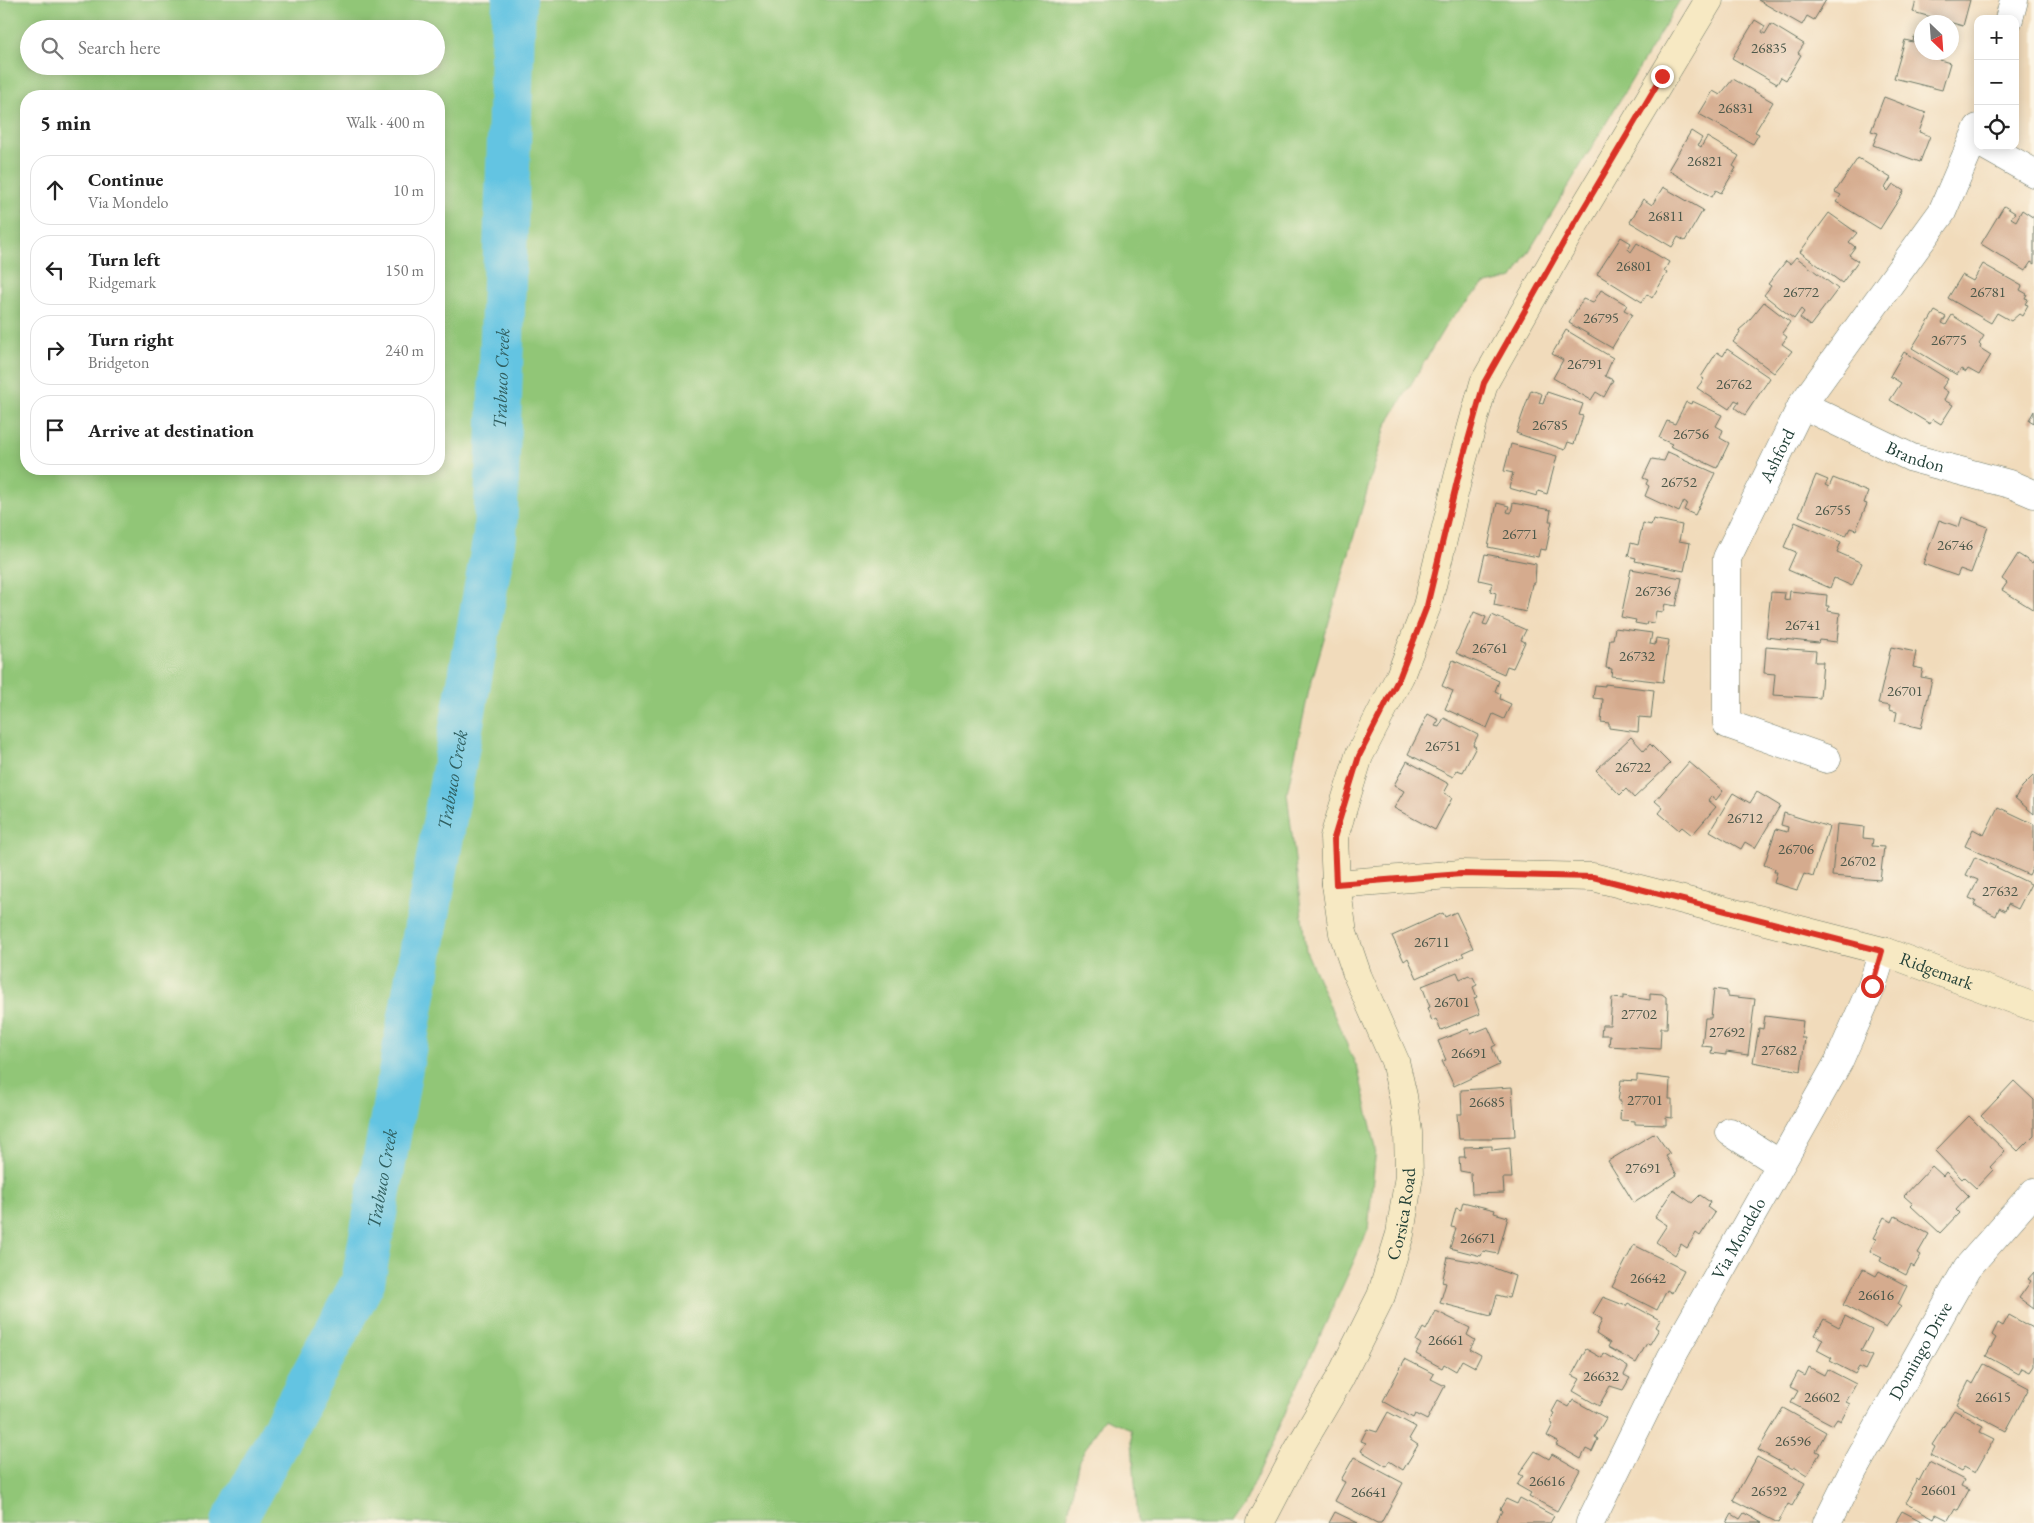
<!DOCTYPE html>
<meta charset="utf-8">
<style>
body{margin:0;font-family:"EB Garamond",serif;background:#f6f6f6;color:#222}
.controls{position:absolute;right:15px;top:15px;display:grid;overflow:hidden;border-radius:10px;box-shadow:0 2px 12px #0003}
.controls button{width:45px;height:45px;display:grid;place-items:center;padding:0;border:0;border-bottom:1px solid #e0e0e0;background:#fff;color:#222;font:25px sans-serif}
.compass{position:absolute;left:1914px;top:15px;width:45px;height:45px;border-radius:50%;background:#fff;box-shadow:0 2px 12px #0003;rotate:155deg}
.stop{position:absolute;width:15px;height:15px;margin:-11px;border:4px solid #d93025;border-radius:50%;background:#fff}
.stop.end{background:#d93025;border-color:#fff;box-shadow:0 1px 5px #0008}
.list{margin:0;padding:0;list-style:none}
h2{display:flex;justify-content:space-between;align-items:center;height:65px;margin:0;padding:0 20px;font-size:21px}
h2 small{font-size:16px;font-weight:400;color:#767676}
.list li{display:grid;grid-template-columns:32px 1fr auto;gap:15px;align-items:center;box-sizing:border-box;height:70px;margin:0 10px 10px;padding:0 10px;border:1px solid #e0e0e0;border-radius:20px}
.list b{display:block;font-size:19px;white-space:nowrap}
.list p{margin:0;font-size:16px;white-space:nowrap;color:#767676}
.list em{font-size:16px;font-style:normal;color:#767676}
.icon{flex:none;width:28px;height:28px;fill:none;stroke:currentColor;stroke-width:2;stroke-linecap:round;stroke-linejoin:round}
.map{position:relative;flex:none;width:2034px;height:1523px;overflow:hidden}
.search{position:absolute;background:#fff;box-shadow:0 2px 12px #0003;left:20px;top:20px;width:425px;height:55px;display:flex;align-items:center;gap:12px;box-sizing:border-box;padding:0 18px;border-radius:28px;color:#767676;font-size:19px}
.panel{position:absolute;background:#fff;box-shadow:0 2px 12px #0003;left:20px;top:90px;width:425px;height:385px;border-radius:20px}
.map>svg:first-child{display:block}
</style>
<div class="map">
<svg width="2034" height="1523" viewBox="0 0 2034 1523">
<rect width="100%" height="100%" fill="#fcf5e5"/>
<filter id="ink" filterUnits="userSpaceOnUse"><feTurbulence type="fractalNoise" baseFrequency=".02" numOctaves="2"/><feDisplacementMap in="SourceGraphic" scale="10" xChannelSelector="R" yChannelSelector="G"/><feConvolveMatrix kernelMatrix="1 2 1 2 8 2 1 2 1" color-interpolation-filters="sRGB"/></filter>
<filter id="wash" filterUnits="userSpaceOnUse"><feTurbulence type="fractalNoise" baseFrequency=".0096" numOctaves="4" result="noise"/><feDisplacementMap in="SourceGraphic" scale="20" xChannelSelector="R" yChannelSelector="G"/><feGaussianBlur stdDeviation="1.12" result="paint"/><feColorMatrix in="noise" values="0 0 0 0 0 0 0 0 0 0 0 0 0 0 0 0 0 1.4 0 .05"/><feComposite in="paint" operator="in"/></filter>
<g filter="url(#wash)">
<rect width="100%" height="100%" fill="#f1dbbb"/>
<path fill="#91c677" stroke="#588256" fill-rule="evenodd" d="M0,0H1680L1513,278L1483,285L1448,322L1386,426L1309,690L1287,793L1306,951L1358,1070L1376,1148L1368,1230L1243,1506L1231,1523H1138L1131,1429L1104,1418L1079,1460L1066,1523H0ZM29,29H436V66H29ZM26,96H439V469H26Z"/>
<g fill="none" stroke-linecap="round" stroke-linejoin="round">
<path stroke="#64c4e2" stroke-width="44" id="s1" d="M233,1523L363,1282L495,536L514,0"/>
</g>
<g id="blocks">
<g fill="#d5ab8e">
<polygon points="1758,0 1826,0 1814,20 1807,16 1802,25"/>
<polygon points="1916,0 1970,0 1963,26 1913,12"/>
<polygon points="1755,20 1765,26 1762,32 1765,34 1771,24 1804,44 1798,53 1801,55 1786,80 1781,77 1777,84 1732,58"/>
<polygon points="1914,37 1922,39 1922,52 1942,52 1940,60 1950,63 1942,90 1894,78 1905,40 1913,42"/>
<polygon points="1733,79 1773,102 1755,132 1759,134 1753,144 1699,114 1713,91 1720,95"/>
<polygon points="1884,97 1926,113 1919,132 1930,136 1920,162 1873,145 1878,133 1871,131"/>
<polygon points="1691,131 1702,138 1698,145 1701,147 1707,137 1739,156 1733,166 1736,168 1721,193 1716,190 1712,197 1668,170"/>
<polygon points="1858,158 1891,178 1885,188 1888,191 1893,184 1904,191 1880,229 1836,202 1841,195 1835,192"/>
<polygon points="1663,187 1703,210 1685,241 1678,237 1672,247 1630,222 1643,199 1652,205"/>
<polygon points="2004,206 2015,213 2011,218 2016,221 2022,210 2034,218 2034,264 2031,262 2025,271 1981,244"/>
<polygon points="1829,213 1857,233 1849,242 1855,247 1849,255 1858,261 1842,283 1800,252"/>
<polygon points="1621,237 1631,243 1628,249 1631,252 1637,243 1669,262 1664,271 1667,273 1652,298 1647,294 1642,302 1597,274"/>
<polygon points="1796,257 1838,289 1810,326 1800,318 1804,312 1801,309 1794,319 1764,295 1771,286 1768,284 1786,261 1790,264"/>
<polygon points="1983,264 2022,286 2020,290 2027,294 2025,298 2028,299 2025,304 2028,305 2022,316 2019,314 2011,321 1997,313 1991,323 1948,298 1962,275 1973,281"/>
<polygon points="1601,290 1627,305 1624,310 1632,314 1612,348 1569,323 1583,299 1593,303"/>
<polygon points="1764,302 1790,322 1782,333 1787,337 1782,344 1792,351 1774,373 1733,342 1740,333 1739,330 1746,324"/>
<polygon points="1935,311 1946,317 1942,323 1946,325 1952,315 1984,336 1979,344 1981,346 1980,348 1991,355 1979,375 1968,369 1966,372 1961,369 1957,375 1912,348"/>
<polygon points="1566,330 1613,358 1605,376 1613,380 1604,397 1596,392 1591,400 1553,378 1563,360 1552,354"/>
<polygon points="1727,349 1770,378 1745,415 1735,408 1739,402 1735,400 1729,409 1697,388 1704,379 1701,377 1717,352 1723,356"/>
<polygon points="1904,352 1948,379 1942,388 1948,392 1944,400 1953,405 1941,424 1933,419 1930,424 1890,400 1901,383 1890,376"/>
<polygon points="1531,390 1542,394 1539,403 1543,404 1547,392 1583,404 1579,415 1583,416 1574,444 1568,442 1565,450 1516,433"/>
<polygon points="1692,401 1722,415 1716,426 1723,430 1720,438 1729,443 1717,468 1670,446 1672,444 1659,438 1667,421 1675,424 1686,402 1691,404"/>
<polygon points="2034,411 2034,423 2029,420"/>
<polygon points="1511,444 1557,456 1547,494 1538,491 1537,496 1509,488 1513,473 1504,471"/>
<polygon points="1668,452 1715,473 1695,515 1684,510 1687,503 1684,501 1679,512 1645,496 1649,486 1646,484 1648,480 1643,478 1652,459 1664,461"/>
<polygon points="1816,475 1828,480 1825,485 1829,487 1833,478 1868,492 1864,503 1867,504 1856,530 1850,528 1846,536 1799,516"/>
<polygon points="1497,503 1509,506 1507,512 1511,513 1513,503 1551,510 1549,521 1552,521 1546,550 1540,549 1538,557 1488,547"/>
<polygon points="1962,517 1988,527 1971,573 1960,569 1957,576 1923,564 1939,520 1959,527"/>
<polygon points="1653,519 1682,525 1679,541 1690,543 1684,571 1635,561 1636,558 1628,556 1631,543 1638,545 1643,523 1651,525"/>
<polygon points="1795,522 1841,542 1837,552 1862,563 1852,586 1834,578 1830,588 1788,570 1796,552 1784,547"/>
<polygon points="1485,554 1536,564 1535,583 1532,584 1526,612 1494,605 1496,593 1490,591 1492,583 1479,580"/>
<polygon points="2018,554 2032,563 2034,560 2034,610 2002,590 2007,583 2002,579"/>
<polygon points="1631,569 1682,578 1676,606 1665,604 1663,612 1656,611 1654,623 1647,622 1646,625 1635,623 1636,620 1621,617"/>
<polygon points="1790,591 1827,595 1826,606 1829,606 1828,611 1840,613 1837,642 1819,640 1818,643 1766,637 1771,592 1785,593 1784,599 1789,600"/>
<polygon points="1474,612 1486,617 1483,624 1487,625 1492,615 1526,630 1521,640 1525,642 1513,668 1507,666 1504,674 1456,653"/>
<polygon points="1615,628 1652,633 1650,644 1655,645 1656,638 1669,640 1663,682 1611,676 1612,669 1606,668 1610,639 1613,639"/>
<polygon points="1766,647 1816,651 1815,662 1823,662 1820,698 1773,695 1775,674 1764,673"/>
<polygon points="1891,647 1916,652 1913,667 1923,669 1921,677 1932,679 1921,728 1895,722 1897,712 1889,710 1890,706 1878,704"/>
<polygon points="1453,660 1499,681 1495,691 1501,694 1500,699 1511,704 1504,719 1493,714 1487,728 1445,709 1453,691 1442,686"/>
<polygon points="1605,684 1654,690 1651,718 1639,717 1638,732 1609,728 1609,723 1601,722 1603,699 1593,698 1595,685 1605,686"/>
<polygon points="1428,714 1439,720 1435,726 1439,727 1444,718 1478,735 1473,745 1476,747 1463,772 1457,770 1453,777 1408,754"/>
<polygon points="1631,737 1644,751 1650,744 1670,764 1634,798 1626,789 1620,795 1596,770"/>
<polygon points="1407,761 1449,784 1444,793 1452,798 1435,830 1394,808 1404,791 1394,785"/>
<polygon points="1689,762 1723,791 1716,800 1711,796 1708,800 1716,807 1692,835 1682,827 1679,830 1659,813 1663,808 1655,801"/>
<polygon points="2034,775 2034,814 2015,798 2022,787"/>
<polygon points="1757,792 1780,806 1755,848 1745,842 1741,849 1710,831 1733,793 1750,803"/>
<polygon points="1998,807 2034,824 2034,865 2029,875 1965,846 1973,829 1984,835"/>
<polygon points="1784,813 1829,827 1813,877 1804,874 1797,890 1774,883 1777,872 1774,872 1775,869 1764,865 1776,829 1787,832 1788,827 1781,825"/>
<polygon points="1837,824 1864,827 1863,838 1873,839 1872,846 1884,847 1880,880 1832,876"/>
<polygon points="1975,857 2031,884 2018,909 2008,904 2005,911 1999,908 1996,916 1974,905 1976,901 1969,898 1978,880 1966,875"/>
<polygon points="1456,912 1473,948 1462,953 1464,956 1417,978 1408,958 1404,961 1392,936 1443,913 1445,917"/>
<polygon points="1457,972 1460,979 1469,975 1470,977 1473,977 1477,985 1473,987 1477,997 1474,998 1480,1014 1441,1030 1436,1019 1432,1021 1427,1008 1430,1007 1422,986"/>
<polygon points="1714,989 1727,991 1727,996 1755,999 1748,1055 1726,1052 1726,1055 1711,1053 1712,1047 1702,1046 1705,1018 1711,1018"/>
<polygon points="1650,993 1662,994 1666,997 1666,1003 1668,1003 1667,1028 1661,1028 1660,1049 1609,1046 1610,1035 1601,1035 1602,1025 1610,1025 1612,998 1623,999 1623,996 1650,1000"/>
<polygon points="1765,1016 1803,1021 1801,1038 1805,1038 1801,1071 1753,1062 1759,1028 1763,1029"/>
<polygon points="1488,1027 1496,1045 1492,1047 1499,1065 1454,1086 1442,1061 1446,1060 1438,1041 1468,1029 1471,1034"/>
<polygon points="1637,1075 1670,1079 1669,1099 1672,1099 1672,1118 1666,1117 1666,1125 1635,1124 1635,1121 1620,1120 1621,1101 1618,1101 1621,1080 1637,1081"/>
<polygon points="2014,1081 2034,1100 2034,1135 2018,1151 1981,1116"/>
<polygon points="1512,1087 1515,1136 1492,1137 1492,1139 1459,1139 1457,1114 1462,1114 1461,1090"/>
<polygon points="1969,1116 2005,1151 1990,1167 1993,1170 1976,1188 1964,1177 1962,1179 1935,1151"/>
<polygon points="1655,1133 1670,1154 1666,1156 1677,1175 1634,1203 1608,1161"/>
<polygon points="1492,1146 1492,1150 1510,1148 1512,1178 1503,1178 1504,1193 1472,1194 1471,1173 1460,1171 1459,1157 1465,1157 1464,1147"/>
<polygon points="1932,1166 1943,1176 1946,1172 1969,1196 1956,1210 1959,1213 1940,1233 1911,1206 1913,1204 1904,1196"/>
<polygon points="1673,1190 1692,1203 1700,1195 1710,1202 1707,1207 1715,1213 1700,1236 1696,1233 1687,1248 1681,1244 1675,1255 1656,1242 1667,1225 1655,1217"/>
<polygon points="1463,1202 1495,1210 1494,1213 1508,1217 1498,1254 1483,1251 1481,1256 1450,1248 1456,1228 1451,1227 1456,1208 1461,1210"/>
<polygon points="1895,1216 1929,1234 1918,1253 1921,1255 1914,1267 1911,1265 1906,1275 1880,1261 1882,1257 1870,1251 1876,1239 1873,1238 1884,1217 1892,1222"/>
<polygon points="1634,1245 1684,1270 1672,1293 1667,1290 1657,1310 1612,1287"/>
<polygon points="1448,1257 1481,1263 1515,1276 1509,1298 1497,1295 1491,1316 1440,1303 1446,1283 1442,1282"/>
<polygon points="1863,1269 1876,1276 1879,1271 1907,1286 1898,1304 1901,1306 1886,1328 1843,1305"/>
<polygon points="2034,1272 2034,1309 2019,1298 2031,1281 2028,1279"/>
<polygon points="1603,1297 1626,1306 1628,1303 1660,1320 1656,1327 1659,1329 1650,1344 1647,1343 1636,1363 1608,1347 1610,1343 1596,1334 1602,1319 1593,1314"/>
<polygon points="1436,1311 1470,1328 1467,1335 1475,1340 1470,1349 1481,1355 1475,1367 1462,1360 1456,1371 1444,1364 1442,1368 1416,1354 1421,1344 1416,1341 1423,1328 1426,1330"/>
<polygon points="2009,1315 2034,1329 2034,1366 2030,1372 2022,1368 2019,1374 1986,1356 1996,1338 1992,1335 1998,1323 2003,1326"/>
<polygon points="1845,1316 1872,1330 1861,1351 1872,1356 1865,1370 1859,1367 1855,1374 1830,1361 1832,1358 1817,1350 1823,1339 1815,1335 1824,1319 1839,1327"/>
<polygon points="1586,1349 1602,1358 1604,1353 1628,1367 1624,1375 1630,1378 1623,1390 1610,1386 1599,1406 1573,1391 1580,1379 1572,1375"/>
<polygon points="1405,1359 1434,1374 1431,1379 1445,1386 1427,1420 1415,1414 1413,1418 1383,1401"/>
<polygon points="1984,1364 2029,1388 2006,1431 1957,1405 1969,1381 1973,1384"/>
<polygon points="1809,1367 1824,1375 1827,1369 1856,1384 1846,1402 1850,1404 1841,1421 1837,1419 1833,1425 1791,1403 1798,1391 1790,1387 1798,1372 1805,1376"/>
<polygon points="1573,1400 1606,1418 1595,1437 1598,1439 1592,1452 1586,1449 1581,1459 1556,1445 1558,1442 1547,1436 1553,1424 1550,1422 1554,1413 1552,1412 1558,1401 1569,1407"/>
<polygon points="1783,1408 1826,1432 1816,1451 1820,1453 1807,1475 1794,1467 1793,1469 1758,1450"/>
<polygon points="1954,1410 1983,1426 1980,1432 1994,1439 1975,1473 1964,1467 1961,1471 1931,1455 1935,1447 1932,1445"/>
<polygon points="1388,1412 1416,1427 1409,1439 1418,1445 1403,1470 1389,1461 1386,1466 1361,1451 1366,1443 1361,1441 1367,1429 1377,1432"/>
<polygon points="1535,1451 1549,1459 1552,1454 1580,1470 1557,1511 1529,1496 1531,1493 1517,1485 1523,1476 1519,1474"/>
<polygon points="1354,1457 1403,1483 1381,1523 1377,1523 1335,1501 1345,1482 1341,1480"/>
<polygon points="1757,1457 1805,1483 1792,1506 1788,1504 1778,1523 1733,1500"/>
<polygon points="1929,1462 1964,1480 1961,1486 1969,1490 1958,1510 1955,1508 1948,1520 1936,1514 1934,1518 1906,1503 1912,1492 1910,1491 1917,1479 1919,1481"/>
<polygon points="1520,1498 1554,1516 1550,1523 1500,1523 1497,1520 1502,1511 1500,1509 1506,1499 1517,1504"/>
<polygon points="1902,1511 1925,1523 1895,1523"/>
<polygon points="1335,1512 1358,1523 1329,1523"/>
<polygon points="1744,1513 1762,1523 1727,1523 1732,1514 1740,1519"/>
</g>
</g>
</g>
<g filter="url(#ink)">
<use href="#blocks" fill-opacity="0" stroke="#687463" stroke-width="1"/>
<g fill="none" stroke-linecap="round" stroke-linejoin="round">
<defs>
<g id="street">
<polyline points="2009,19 2014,0"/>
<polyline points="1986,146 2034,173"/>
<path id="s2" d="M1802,405L1912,458L2013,485L2034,494"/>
<path id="s3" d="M1827,759L1727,724V558L1802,405L1942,212L1978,128"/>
<polyline points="1730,1132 1780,1164"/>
<path id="s4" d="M1590,1523L1671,1358L1839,1061L1872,986L1883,951"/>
<path id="s5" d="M1827,1523L1853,1471L1967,1268L2034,1192"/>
</g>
<g id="secondary">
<path id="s6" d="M1336,884L1461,874L1593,877L1883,951L2034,1007"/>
<path id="s7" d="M1260,1523L1298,1450L1339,1380L1381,1296L1400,1234L1409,1176L1408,1132L1403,1096L1395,1061L1358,977L1343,933L1336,884L1334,837L1359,756L1400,676L1427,606L1460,469L1484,383L1566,238L1709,0"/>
</g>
</defs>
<use href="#street" stroke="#687463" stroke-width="29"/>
<use href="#secondary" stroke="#687463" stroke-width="29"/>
<use href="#street" stroke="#fff" stroke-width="28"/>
<use href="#secondary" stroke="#f7e9c3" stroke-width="28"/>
</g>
</g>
<g fill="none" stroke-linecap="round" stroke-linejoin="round" filter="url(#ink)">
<polyline stroke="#d93025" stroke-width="6" points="1662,76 1566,238 1484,383 1460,469 1427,606 1400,676 1359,756 1334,838 1336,884 1461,874 1593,877 1882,951 1872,986"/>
</g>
<g text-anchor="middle" stroke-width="4.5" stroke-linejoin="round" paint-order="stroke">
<g font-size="15" fill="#4c584a">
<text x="1769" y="53">26835</text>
<text x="1736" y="113">26831</text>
<text x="1705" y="166">26821</text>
<text x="1666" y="221">26811</text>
<text x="1634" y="271">26801</text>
<text x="1801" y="297">26772</text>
<text x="1988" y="297">26781</text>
<text x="1601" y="323">26795</text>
<text x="1949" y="345">26775</text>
<text x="1585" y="369">26791</text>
<text x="1734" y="389">26762</text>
<text x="1550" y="430">26785</text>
<text x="1691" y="439">26756</text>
<text x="1679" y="487">26752</text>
<text x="1833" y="515">26755</text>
<text x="1520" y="539">26771</text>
<text x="1955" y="550">26746</text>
<text x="1653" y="596">26736</text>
<text x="1803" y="630">26741</text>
<text x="1490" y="653">26761</text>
<text x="1637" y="661">26732</text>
<text x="1905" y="696">26701</text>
<text x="1443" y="751">26751</text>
<text x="1633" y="772">26722</text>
<text x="1745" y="823">26712</text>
<text x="1796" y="854">26706</text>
<text x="1858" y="866">26702</text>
<text x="2000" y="896">27632</text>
<text x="1432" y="947">26711</text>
<text x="1452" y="1007">26701</text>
<text x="1639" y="1019">27702</text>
<text x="1727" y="1037">27692</text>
<text x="1779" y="1055">27682</text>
<text x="1469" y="1058">26691</text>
<text x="1645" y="1105">27701</text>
<text x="1487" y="1107">26685</text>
<text x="1643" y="1173">27691</text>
<text x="1478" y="1243">26671</text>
<text x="1648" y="1283">26642</text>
<text x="1876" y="1300">26616</text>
<text x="1446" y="1345">26661</text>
<text x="1601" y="1381">26632</text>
<text x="1822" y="1402">26602</text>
<text x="1993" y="1402">26615</text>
<text x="1793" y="1446">26596</text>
<text x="1547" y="1486">26616</text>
<text x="1939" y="1495">26601</text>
<text x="1769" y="1496">26592</text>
<text x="1369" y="1497">26641</text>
</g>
<g font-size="18" fill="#1f3d34" stroke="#fcf5e5">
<text dy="6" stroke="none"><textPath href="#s3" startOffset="386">Ashford</textPath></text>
<text dy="6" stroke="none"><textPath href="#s2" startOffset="125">Brandon</textPath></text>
<text dy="6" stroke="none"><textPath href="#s6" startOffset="614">Ridgemark</textPath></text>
<text dy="6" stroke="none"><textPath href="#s7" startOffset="342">Corsica Road</textPath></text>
<text dy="6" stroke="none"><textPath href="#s4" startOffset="321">Via Mondelo</textPath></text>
<text dy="6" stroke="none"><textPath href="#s5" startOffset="196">Domingo Drive</textPath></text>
</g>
<g font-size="19" font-style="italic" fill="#305f60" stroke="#fcf5e5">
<text dy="7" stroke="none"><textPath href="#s1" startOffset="1189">Trabuco Creek</textPath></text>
<text dy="7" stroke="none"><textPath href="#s1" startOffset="784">Trabuco Creek</textPath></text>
<text dy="7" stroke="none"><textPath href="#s1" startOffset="379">Trabuco Creek</textPath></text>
</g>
</g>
</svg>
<div class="controls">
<button>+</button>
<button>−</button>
<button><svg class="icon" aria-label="locate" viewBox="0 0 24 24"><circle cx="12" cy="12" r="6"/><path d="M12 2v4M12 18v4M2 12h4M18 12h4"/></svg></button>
</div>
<svg class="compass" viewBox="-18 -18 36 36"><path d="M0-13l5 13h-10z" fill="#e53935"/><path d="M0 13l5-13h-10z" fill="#767676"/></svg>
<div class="stop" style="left:1872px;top:986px"></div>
<div class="stop end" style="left:1662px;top:76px"></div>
<div class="search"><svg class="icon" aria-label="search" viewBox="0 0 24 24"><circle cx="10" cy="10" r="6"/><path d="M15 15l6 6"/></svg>Search here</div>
<section class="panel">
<h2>5 min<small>Walk · 400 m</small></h2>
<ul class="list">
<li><svg class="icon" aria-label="ahead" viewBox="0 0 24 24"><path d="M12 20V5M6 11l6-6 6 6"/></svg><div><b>Continue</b><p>Via Mondelo</p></div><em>10 m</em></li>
<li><svg class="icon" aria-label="left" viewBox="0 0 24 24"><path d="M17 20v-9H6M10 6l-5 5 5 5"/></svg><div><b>Turn left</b><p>Ridgemark</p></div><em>150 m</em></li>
<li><svg class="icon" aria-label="right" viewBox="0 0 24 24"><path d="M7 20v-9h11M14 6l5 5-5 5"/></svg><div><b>Turn right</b><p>Bridgeton</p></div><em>240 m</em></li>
<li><svg class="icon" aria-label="arrive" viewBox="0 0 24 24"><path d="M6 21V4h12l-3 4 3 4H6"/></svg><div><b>Arrive at destination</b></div></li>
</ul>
</section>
</div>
